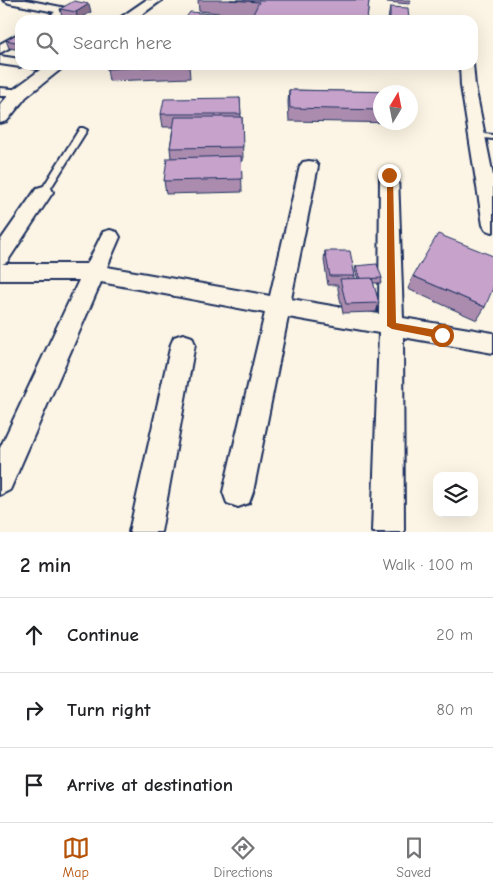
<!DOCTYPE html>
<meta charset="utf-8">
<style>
body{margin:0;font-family:"Comic Neue",sans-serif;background:#f6f6f6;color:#202124}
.controls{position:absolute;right:15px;bottom:15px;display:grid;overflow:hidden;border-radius:10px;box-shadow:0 5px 20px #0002}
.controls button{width:45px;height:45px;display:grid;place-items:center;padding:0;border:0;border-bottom:1px solid #e0e0e0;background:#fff;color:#202124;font:25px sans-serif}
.compass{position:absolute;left:373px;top:85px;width:45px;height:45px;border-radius:50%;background:#fff;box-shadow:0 5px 20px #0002;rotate:10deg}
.stop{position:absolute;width:15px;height:15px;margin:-11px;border:4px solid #b45309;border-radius:50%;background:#fff}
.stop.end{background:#b45309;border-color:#fff;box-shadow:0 1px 5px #0008}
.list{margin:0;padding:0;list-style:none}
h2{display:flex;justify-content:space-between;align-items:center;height:65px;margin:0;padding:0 20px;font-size:21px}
h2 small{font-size:16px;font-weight:400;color:#757577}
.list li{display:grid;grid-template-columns:32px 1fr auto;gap:15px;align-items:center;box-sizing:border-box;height:75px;padding:0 20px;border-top:1px solid #e0e0e0}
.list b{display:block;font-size:19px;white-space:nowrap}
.list em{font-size:16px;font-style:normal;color:#757577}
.icon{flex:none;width:28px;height:28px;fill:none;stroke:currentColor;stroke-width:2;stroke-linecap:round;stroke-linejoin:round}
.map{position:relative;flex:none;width:493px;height:532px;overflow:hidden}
.search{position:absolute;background:#fff;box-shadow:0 5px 20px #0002;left:15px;right:15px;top:15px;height:55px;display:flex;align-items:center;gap:12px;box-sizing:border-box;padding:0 18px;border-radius:15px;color:#757577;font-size:19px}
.sheet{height:290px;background:#fff}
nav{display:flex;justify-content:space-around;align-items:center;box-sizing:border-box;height:70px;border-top:1px solid #e0e0e0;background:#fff;font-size:14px;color:#757577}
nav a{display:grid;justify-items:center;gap:2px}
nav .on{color:#b45309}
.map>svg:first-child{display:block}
</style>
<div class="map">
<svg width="493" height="532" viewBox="0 0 493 532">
<rect width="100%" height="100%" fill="#fcf5e5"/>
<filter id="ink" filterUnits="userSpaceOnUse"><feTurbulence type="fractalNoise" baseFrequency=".02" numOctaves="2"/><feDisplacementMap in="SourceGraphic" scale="10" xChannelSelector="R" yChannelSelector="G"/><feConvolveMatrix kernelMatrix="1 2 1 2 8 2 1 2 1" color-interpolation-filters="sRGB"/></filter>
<g filter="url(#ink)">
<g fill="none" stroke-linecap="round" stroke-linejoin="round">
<defs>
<g id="service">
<polygon points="80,128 83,128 87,130 47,194 41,194 40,192"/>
<polygon points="474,133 493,135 493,139 474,137"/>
</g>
<g id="minor">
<polygon points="3,0 26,0 66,8 72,11 59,20 44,20 55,12 9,3"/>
<polygon points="20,33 20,42 0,53 0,44"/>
<polygon points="0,56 20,59 20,65 25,65 20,67 0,64"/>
<polygon points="473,64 475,86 493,176 493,232 486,230 483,225 461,86 460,65"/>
<polygon points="30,65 46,65 39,69 32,68"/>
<polygon points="0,88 25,90 27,93 25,96 0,96"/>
<polygon points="309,161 315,162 318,166 291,299 379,314 380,175 383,171 389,169 395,171 398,175 403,318 493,333 493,353 403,337 404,532 372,532 379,333 288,317 253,492 249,503 238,507 227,503 223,492 265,313 101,282 10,490 0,495 0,448 79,280 0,280 0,241 37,188 44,186 51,188 53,192 7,262 2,264 87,264 103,232 110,230 117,232 120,237 107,267 270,296 300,166 303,162"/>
<polygon points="183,334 192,337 195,344 161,532 129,532 171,344 174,337"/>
</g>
<g id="tertiary">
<polygon points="146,0 162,0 134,20 117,20"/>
<polygon points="47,65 66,65 26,97 7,121 0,123 0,105 14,89"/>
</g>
</defs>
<use href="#service" stroke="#1b2f5e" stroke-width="4"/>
<use href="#minor" stroke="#1b2f5e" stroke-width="4"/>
<use href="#tertiary" stroke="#1b2f5e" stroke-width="4"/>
<use href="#service" fill="#fcf5e5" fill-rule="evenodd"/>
<use href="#minor" fill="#fcf5e5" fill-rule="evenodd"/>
<use href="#tertiary" fill="#fcf5e5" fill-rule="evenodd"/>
</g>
<g fill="#ab8caf" stroke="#1b2f5e">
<polygon points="198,0 369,0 367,20 251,20 252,16 199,11"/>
<polygon points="388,0 411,0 410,4 387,2"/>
<polygon points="390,7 409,20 388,20"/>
<polygon points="60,9 91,12 78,20 62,17"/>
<polygon points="20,32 20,50 9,48 6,40"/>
<polygon points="107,65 189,65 190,78 109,81 107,69"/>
<polygon points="289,90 380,92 380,122 404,122 403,123 289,121 288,102"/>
<polygon points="240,98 241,117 242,117 243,161 241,161 242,192 166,194 164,181 171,158 170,148 173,127 163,127 161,114"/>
<polygon points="325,251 355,276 355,279 358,279 355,270 356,266 382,278 381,283 373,283 379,303 376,312 343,313 338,289 338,285 328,285 324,260"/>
<polygon points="413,276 485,307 477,320 408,289"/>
</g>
<polygon fill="#8b728f" stroke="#1b2f5e" points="89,4 91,12 78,20 76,12"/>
<g fill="#c7a3cc" stroke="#1b2f5e">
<polygon points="230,0 369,0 367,20 279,20 251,18 259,2"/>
<polygon points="74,1 89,4 76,12 60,9"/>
<polygon points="390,7 408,8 409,20 390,20"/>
<polygon points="190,12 235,16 233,20 185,19"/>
<polygon points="20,32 20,43 6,40"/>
<polygon points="107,65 188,65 107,69"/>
<polygon points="289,90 401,92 380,92 380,110 290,108"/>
<polygon points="240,98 241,114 161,114 164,99"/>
<polygon points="175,117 242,117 243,147 170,148"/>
<polygon points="241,156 242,179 164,181 167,158"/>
<polygon points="438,234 493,256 493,288 485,307 413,276"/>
<polygon points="325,251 350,251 355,276 330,276"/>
<polygon points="377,264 382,278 360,279 356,266"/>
<polygon points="372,278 379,303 346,304 340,279"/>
</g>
</g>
<polygon fill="#b45309" points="387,174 393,175 396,323 442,331 447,335 446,338 442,339 392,329 387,326"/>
</svg>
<div class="controls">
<button><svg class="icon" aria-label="layers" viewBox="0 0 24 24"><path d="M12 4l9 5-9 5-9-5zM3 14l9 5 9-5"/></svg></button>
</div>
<svg class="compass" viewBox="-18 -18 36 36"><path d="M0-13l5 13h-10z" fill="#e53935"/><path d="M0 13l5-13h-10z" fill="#757577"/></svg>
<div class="stop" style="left:442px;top:335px"></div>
<div class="stop end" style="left:389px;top:175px"></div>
<div class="search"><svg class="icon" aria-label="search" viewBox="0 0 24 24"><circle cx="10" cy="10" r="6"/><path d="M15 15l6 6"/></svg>Search here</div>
</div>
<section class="sheet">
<h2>2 min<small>Walk · 100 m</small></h2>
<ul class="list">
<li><svg class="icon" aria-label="ahead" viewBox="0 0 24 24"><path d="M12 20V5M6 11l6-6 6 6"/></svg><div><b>Continue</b></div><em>20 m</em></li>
<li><svg class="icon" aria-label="right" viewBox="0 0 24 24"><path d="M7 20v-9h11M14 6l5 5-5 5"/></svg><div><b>Turn right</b></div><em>80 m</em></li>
<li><svg class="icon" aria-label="arrive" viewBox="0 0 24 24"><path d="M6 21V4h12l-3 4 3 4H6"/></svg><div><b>Arrive at destination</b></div></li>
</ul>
</section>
<nav>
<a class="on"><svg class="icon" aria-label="map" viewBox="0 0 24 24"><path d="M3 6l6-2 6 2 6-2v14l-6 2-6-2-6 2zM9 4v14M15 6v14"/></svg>Map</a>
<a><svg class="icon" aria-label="directions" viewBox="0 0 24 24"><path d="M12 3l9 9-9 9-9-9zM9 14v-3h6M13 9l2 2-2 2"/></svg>Directions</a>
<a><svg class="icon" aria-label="saved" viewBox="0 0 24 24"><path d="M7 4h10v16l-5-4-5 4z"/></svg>Saved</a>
</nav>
